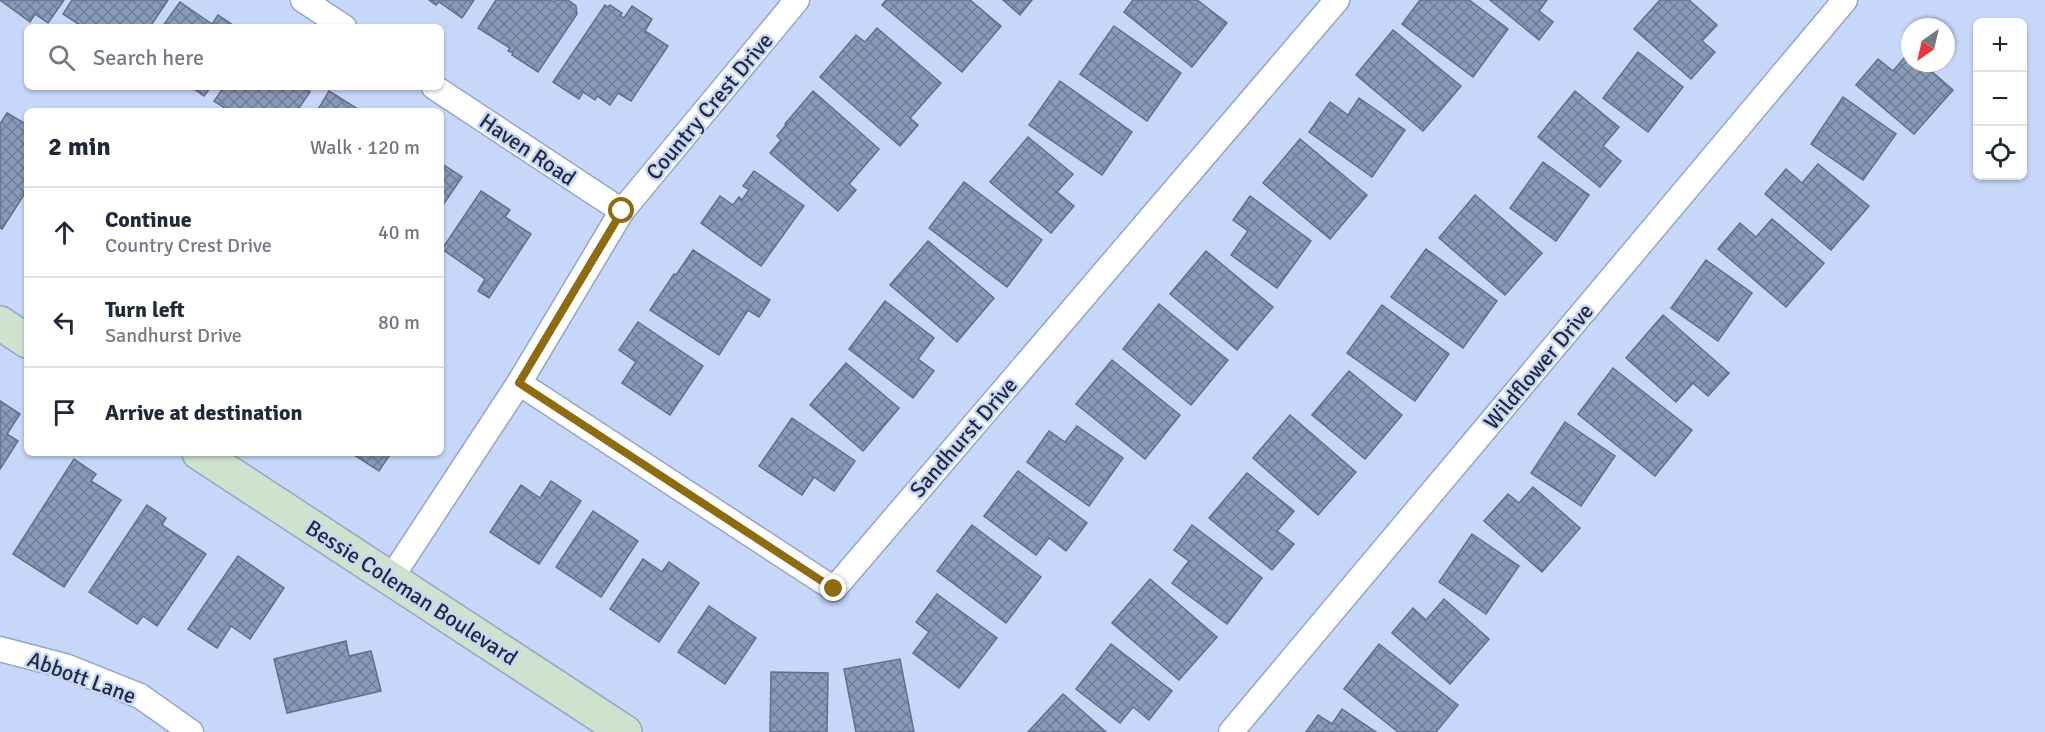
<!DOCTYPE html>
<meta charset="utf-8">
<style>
body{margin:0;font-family:Signika,sans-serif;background:#f6f6f7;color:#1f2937}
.controls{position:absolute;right:18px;top:18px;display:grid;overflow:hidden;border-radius:9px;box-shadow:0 2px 4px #0004}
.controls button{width:54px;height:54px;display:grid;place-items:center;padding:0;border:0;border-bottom:2px solid #e0e1e3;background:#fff;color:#1f2937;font:30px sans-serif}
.compass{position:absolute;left:1901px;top:18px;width:54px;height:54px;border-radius:50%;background:#fff;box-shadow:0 2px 4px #0004;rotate:214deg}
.stop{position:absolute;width:18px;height:18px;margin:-14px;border:4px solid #8e6b0f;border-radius:50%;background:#fff}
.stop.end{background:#8e6b0f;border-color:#fff;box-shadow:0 2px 6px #0008}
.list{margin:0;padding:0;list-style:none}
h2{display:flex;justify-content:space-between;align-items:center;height:78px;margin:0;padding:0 24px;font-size:26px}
h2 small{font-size:20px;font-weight:400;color:#747a83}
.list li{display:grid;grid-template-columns:39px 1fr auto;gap:18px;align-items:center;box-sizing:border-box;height:90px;padding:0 24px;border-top:2px solid #e0e1e3}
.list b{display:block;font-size:22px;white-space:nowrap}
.list p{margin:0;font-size:20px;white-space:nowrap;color:#747a83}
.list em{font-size:20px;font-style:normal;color:#747a83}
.icon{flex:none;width:33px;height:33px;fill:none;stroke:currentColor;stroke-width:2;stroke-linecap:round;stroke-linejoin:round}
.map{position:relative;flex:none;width:2045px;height:732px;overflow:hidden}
.search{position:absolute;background:#fff;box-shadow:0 2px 4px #0004;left:24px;top:24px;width:420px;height:66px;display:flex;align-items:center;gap:15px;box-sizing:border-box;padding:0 21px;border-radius:9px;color:#747a83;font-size:22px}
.panel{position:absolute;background:#fff;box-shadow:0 2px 4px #0004;left:24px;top:108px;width:420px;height:348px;border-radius:9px}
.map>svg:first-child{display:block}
</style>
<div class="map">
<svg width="2045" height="732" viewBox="0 0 2045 732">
<defs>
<pattern id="building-cross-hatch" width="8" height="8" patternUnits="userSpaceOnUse" patternTransform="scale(1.5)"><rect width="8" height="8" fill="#8999b8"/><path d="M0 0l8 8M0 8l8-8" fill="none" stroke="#707d97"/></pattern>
</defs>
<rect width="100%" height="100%" fill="#c7d7f9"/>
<g fill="url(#building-cross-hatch)" stroke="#606f8d" stroke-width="1.5">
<polygon points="0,0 64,0 48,23 35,14 30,22"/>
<polygon points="72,0 168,0 150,27 83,27 63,14"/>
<polygon points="429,0 474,0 462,18 439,2 436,5"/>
<polygon points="496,0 551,0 554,2 555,0 568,0 576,6 577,14 538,72 512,55 513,53 508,51 510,48 478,28"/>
<polygon points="886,0 970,0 1001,26 962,72 882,5"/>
<polygon points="1003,0 1032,0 1020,15"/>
<polygon points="1133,0 1197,0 1227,23 1192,67 1124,12"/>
<polygon points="1420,0 1469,0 1508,29 1473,77 1402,24"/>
<polygon points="1490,0 1547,0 1539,11 1553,22 1539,40"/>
<polygon points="1660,0 1689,0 1717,25 1702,41 1715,52 1691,79 1634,29"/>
<polygon points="180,2 212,24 218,15 236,27 162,27"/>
<polygon points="605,5 608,7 610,5 622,13 620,15 624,18 632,6 652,19 645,31 668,46 631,101 618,93 610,105 597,96 595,100 583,92 579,99 553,82"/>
<polygon points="1114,26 1181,73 1147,121 1080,74"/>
<polygon points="877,28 941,83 910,118 918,125 900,146 820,77 856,35 865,42"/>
<polygon points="1393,30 1461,86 1423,131 1356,75"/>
<polygon points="1638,52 1683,87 1648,132 1603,98"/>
<polygon points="1909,52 1910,63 1922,63 1953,90 1914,134 1856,85 1878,59 1893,71"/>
<polygon points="1060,81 1132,132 1102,175 1029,125"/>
<polygon points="191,87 211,87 204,96"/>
<polygon points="224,87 302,87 310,92 297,111 229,111 214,101"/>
<polygon points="329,91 361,111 317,111"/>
<polygon points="813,91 879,149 849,184 856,190 838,211 770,153 781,140 777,136 786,125 785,124"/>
<polygon points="1575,91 1619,127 1603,146 1621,161 1600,187 1538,137"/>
<polygon points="1843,97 1896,134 1863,180 1811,144"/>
<polygon points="1359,98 1405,130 1372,177 1309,132 1330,102 1348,115"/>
<polygon points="7,113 24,123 27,117 27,190 2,229 0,228 0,124"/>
<polygon points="1028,137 1073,174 1057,192 1074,206 1051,233 990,182"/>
<polygon points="1300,139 1367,195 1330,239 1263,183"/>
<polygon points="1543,162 1589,195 1556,241 1510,208"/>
<polygon points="441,163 462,177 441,208"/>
<polygon points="1818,164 1869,206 1831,250 1765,194 1786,169 1802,183"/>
<polygon points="754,171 804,206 761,266 701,223 720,196 733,205 739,197 742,200 749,190 743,186"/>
<polygon points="964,182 1042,240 1007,287 929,228"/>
<polygon points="481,191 510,210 505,217 531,234 489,298 478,291 485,279 442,249"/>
<polygon points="1475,195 1542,253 1505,295 1439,238"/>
<polygon points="1250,196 1311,241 1277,288 1231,255 1248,231 1233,220"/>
<polygon points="1772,219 1824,263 1786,307 1718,249 1740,223 1756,237"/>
<polygon points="928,241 994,298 957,342 890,285"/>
<polygon points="1426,249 1497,301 1463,348 1391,297"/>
<polygon points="693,250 770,300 759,317 748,310 719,355 650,310 674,274 676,275"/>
<polygon points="1206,251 1273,307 1237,350 1170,294"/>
<polygon points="1706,260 1752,293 1718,341 1671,308"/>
<polygon points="885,301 934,338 918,359 934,371 913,398 849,349"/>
<polygon points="1159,304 1228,360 1191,405 1123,349"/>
<polygon points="1382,305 1449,354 1415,401 1347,353"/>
<polygon points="1663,315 1729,373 1708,396 1693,383 1676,402 1626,358"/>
<polygon points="638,322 703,366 670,415 622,383 636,362 619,350"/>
<polygon points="1112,360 1180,415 1145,459 1076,404"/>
<polygon points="846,363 899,408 863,451 810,405"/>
<polygon points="1613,368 1692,430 1655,476 1578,414"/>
<polygon points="1349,371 1402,415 1365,459 1312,415"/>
<polygon points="0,401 20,414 7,434 18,441 0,469"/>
<polygon points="1290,415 1356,472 1318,515 1253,458"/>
<polygon points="792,418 855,461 834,491 814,477 802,495 759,466"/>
<polygon points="1565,422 1615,456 1581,506 1531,473"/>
<polygon points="1077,426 1123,458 1089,506 1027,462 1049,431 1065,442"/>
<polygon points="351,453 391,453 379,471"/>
<polygon points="74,459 96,474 91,481 121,500 64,587 13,554"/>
<polygon points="1018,471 1087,523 1066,551 1049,538 1036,555 984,516"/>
<polygon points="1247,473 1294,511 1277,531 1294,544 1272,570 1209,518"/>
<polygon points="551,481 581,501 539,564 490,532 521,485 540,498"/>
<polygon points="1533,487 1580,528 1542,572 1484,521 1508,494 1519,503"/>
<polygon points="147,505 166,518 162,525 206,554 157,626 143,616 137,624 89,592"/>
<polygon points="593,511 638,541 601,597 556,567"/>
<polygon points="972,525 1041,577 1006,623 937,571"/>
<polygon points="1192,525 1262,578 1227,624 1172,583 1189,561 1174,550"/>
<polygon points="1472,534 1519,566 1486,614 1439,582"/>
<polygon points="238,556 284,588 250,639 231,626 217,648 188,629"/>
<polygon points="643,559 662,572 669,562 699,583 659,642 610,609"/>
<polygon points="1150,579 1217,637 1179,680 1112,623"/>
<polygon points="937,594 997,638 959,688 913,653 929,632 916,622"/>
<polygon points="1444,599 1489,639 1450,684 1392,633 1413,608 1426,620"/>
<polygon points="709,606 756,638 725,684 678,652"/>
<polygon points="346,641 349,656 371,651 381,691 287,713 274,659"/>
<polygon points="1111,644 1172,691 1149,720 1133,707 1120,723 1076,689"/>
<polygon points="1379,644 1458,705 1436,732 1398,732 1344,689"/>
<polygon points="900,659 914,732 856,732 844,669"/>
<polygon points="771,672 828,673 827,732 770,732"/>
<polygon points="1063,694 1106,732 1028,732"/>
<polygon points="1342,709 1376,732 1306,732 1318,715 1332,724"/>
</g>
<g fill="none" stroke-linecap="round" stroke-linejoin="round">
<defs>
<g id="street">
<polyline points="303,0 344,27"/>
<polyline points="434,87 622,211"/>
<polyline points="519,383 834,589 1337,0"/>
<polyline points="391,578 519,383 622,211 797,0"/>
<polyline points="0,649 65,666 140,696 191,732"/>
<polyline points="1231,732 1845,0"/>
</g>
<g id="secondary">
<polyline points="0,323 27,341"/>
<polyline points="199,453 625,732"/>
</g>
</defs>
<use href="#street" stroke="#95a5c5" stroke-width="27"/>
<use href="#secondary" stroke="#95a5c5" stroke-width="36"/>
<use href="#street" stroke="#fff" stroke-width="24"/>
<use href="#secondary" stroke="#cee2ce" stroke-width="33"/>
</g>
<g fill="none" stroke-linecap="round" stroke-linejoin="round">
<polyline stroke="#8e6b0f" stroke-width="8" points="622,211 519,383 834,589"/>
</g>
<g text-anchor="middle" stroke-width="5" stroke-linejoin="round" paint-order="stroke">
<g font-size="22" fill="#252b38" stroke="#c7d7f9">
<text transform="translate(709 106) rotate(-50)" y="8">Country Crest Drive</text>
<text transform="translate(528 149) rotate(34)" y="8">Haven Road</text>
<text transform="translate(1538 366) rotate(-50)" y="8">Wildflower Drive</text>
<text transform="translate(963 437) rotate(-49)" y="8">Sandhurst Drive</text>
<text transform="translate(412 592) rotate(33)" y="8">Bessie Coleman Boulevard</text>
<text transform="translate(82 677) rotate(20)" y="8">Abbott Lane</text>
</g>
</g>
</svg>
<div class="controls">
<button>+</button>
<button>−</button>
<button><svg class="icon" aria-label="locate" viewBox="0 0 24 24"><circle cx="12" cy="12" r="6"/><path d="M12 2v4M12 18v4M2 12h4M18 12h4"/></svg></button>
</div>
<svg class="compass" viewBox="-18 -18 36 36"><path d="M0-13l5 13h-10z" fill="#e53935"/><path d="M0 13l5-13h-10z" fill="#747a83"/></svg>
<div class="stop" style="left:622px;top:211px"></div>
<div class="stop end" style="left:834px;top:589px"></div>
<div class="search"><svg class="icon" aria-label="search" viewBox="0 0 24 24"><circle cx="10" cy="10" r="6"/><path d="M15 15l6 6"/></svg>Search here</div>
<section class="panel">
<h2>2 min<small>Walk · 120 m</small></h2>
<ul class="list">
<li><svg class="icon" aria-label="ahead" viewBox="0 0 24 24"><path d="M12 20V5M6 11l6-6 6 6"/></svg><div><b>Continue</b><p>Country Crest Drive</p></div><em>40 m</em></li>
<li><svg class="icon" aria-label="left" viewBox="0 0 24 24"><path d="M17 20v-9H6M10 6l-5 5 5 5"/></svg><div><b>Turn left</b><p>Sandhurst Drive</p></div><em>80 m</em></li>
<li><svg class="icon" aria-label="arrive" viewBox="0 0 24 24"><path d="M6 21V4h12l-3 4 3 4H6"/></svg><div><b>Arrive at destination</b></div></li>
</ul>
</section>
</div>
